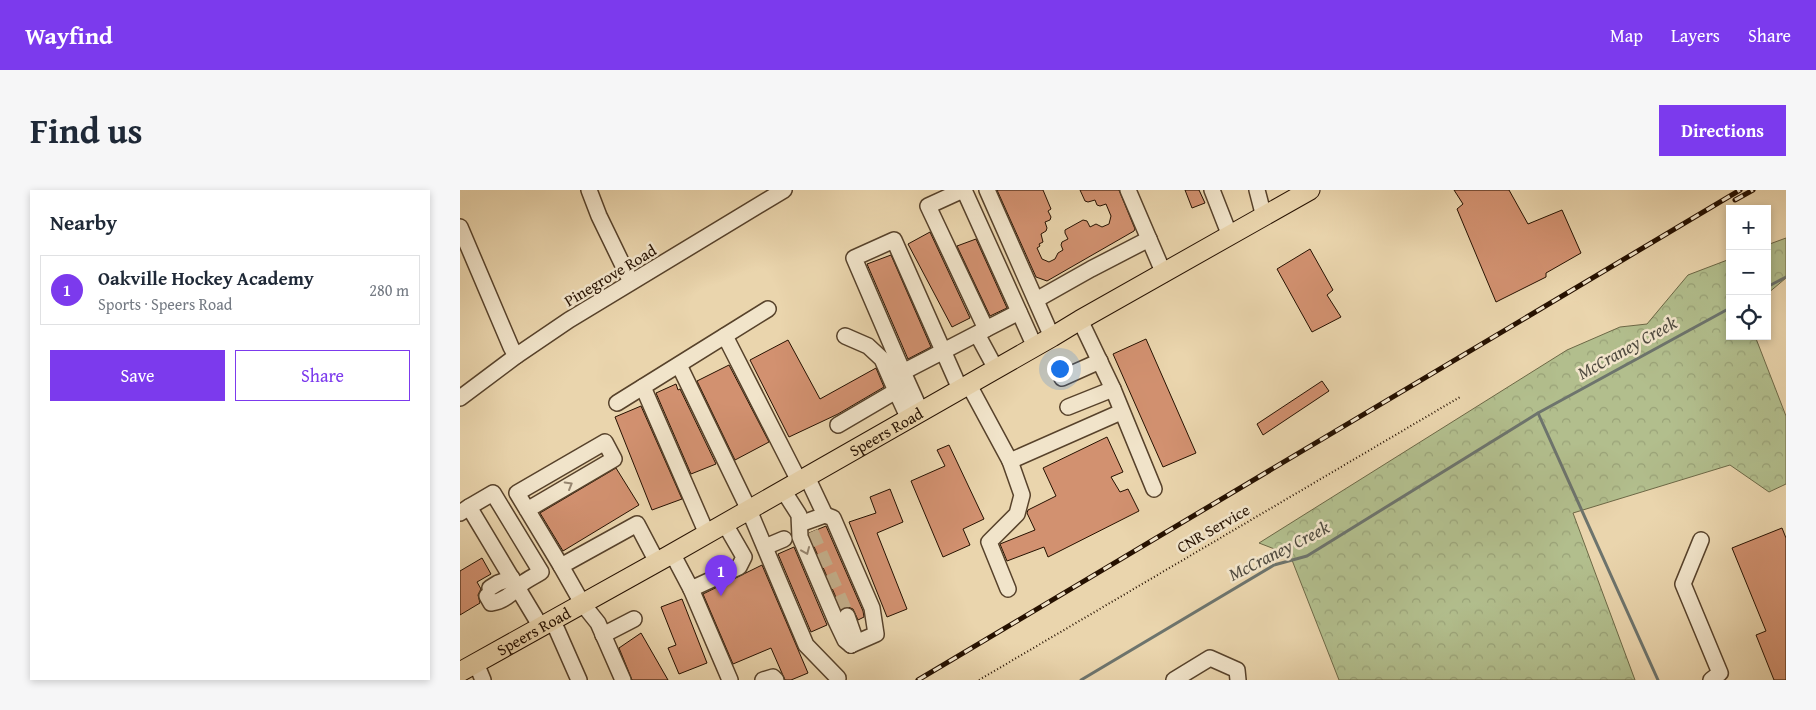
<!DOCTYPE html>
<meta charset="utf-8">
<style>
body{margin:0;font-family:"Gentium Book Plus",serif;background:#f6f6f7;color:#1f2937}
.controls{position:absolute;right:15px;top:15px;display:grid;overflow:hidden;border-radius:0px;box-shadow:0 2px 8px #0003}
.controls button{width:45px;height:45px;display:grid;place-items:center;padding:0;border:0;border-bottom:1px solid #e0e1e3;background:#fff;color:#1f2937;font:25px sans-serif}
.you{position:absolute;left:599px;top:178px;width:18px;height:18px;margin:-12px;border:4px solid #fff;border-radius:50%;background:#1a73e8;box-shadow:0 0 0 8px #1a73e833}
.badge{display:grid;place-items:center;width:32px;height:32px;border-radius:50%;background:#7c3aed;color:#fff;font-size:16px;font-weight:700}
.pin{position:absolute;translate:-50% -41px;filter:drop-shadow(0 1px 2px #0008)}
.pin::after{content:'';position:absolute;top:26px;width:18px;height:15px;background:inherit;clip-path:polygon(0 0,100% 0,50% 100%)}
.list{margin:0;padding:0;list-style:none}
h2{display:flex;justify-content:space-between;align-items:center;height:65px;margin:0;padding:0 20px;font-size:21px}
h2 small{font-size:16px;font-weight:400;color:#747a83}
.list li{display:grid;grid-template-columns:32px 1fr auto;gap:15px;align-items:center;box-sizing:border-box;height:70px;margin:0 10px 10px;padding:0 10px;border:1px solid #e0e1e3;border-radius:0px}
.list b{display:block;font-size:19px;white-space:nowrap}
.list p{margin:0;font-size:16px;white-space:nowrap;color:#747a83}
.list em{font-size:16px;font-style:normal;color:#747a83}
.actions{display:flex;gap:10px;padding:15px 20px}
.actions a{flex:1;padding:11px 0;border:1px solid #7c3aed;border-radius:0px;text-align:center;font-size:18px;color:#7c3aed}
.actions .main{background:#7c3aed;color:#fff}
.icon{flex:none;width:28px;height:28px;fill:none;stroke:currentColor;stroke-width:2;stroke-linecap:round;stroke-linejoin:round}
.map{position:relative;flex:none;width:1326px;height:490px;overflow:hidden;border-radius:0px}
header{display:flex;align-items:center;gap:30px;box-sizing:border-box;height:70px;padding:0 25px;background:#7c3aed;color:#fff}
header strong{font-size:24px}
nav{display:flex;gap:28px;margin-inline-start:auto;font-size:18px}
.intro{display:flex;align-items:center;justify-content:space-between;box-sizing:border-box;height:120px;padding:0 30px}
h1{margin:0;font-size:35px}
.button{padding:12px 22px;border-radius:0px;background:#7c3aed;color:#fff;font-size:18px;font-weight:700}
main{display:flex;gap:30px;padding:0 30px}
aside{flex:1;background:#fff;border-radius:0px;box-shadow:0 2px 8px #0003}
.map>svg:first-child{display:block}
</style>
<header>
<strong>Wayfind</strong>
<nav><a>Map</a><a>Layers</a><a>Share</a></nav>
</header>
<div class="intro"><h1>Find us</h1><a class="button">Directions</a></div>
<main>
<aside>
<h2>Nearby<small></small></h2>
<ul class="list">
<li><span class="badge">1</span><div><b>Oakville Hockey Academy</b><p>Sports · Speers Road</p></div><em>280 m</em></li>
</ul>
<div class="actions"><a class="main">Save</a><a>Share</a></div>
</aside>
<div class="map">
<svg width="1326" height="490" viewBox="0 0 1326 490">
<defs>
<pattern id="forest-crowns" width="20" height="18" patternUnits="userSpaceOnUse" patternTransform="scale(1.25)"><rect width="20" height="18" fill="#b2be8d"/><path d="M2 6a3 3 0 1 1 6 0M12 15a3 3 0 1 1 6 0" fill="none" stroke="#99a278"/></pattern>
</defs>
<rect width="100%" height="100%" fill="#ead5ad"/>
<filter id="stains"><feTurbulence type="fractalNoise" baseFrequency=".004" numOctaves="4"/><feColorMatrix values="0 0 0 0 .2 0 0 0 0 .09 0 0 0 0 .02 0 0 0 .5 -.17"/></filter>
<radialGradient id="worn" r=".72"><stop offset=".6" stop-color="#630" stop-opacity="0"/><stop offset="1" stop-color="#630" stop-opacity=".3"/></radialGradient>
<g fill="url(#forest-crowns)" stroke="#6c6846">
<polygon points="1326,48 1326,88 1307,104 1307,55"/>
<polygon points="1270,69 1270,146 1295,146 1326,226 1326,294 1309,302 1270,275 1113,323 1175,490 879,490 830,365 799,353 1107,160 1160,137 1187,134 1228,85"/>
</g>
<g fill="none" stroke-linecap="round" stroke-linejoin="round">
<g stroke="#6d746d" stroke-width="3">
<polyline points="1307,97 1326,87"/>
<polyline points="621,490 814,375 847,366 1078,223"/>
<polyline points="1198,490 1078,223 1270,118"/>
</g>
</g>
<g fill="#d29170" stroke="#261100">
<polygon points="537,0 583,0 591,19 588,21 591,27 590,30 585,32 587,38 586,41 581,44 583,52 579,54 580,56 577,58 582,69 589,72 595,69 598,63 603,60 601,55 602,52 608,49 605,43 605,40 623,30 627,31 630,37 636,34 642,37 649,34 651,26 646,14 640,16 637,15 635,10 628,12 625,11 620,0 659,0 675,39 674,41 587,91 576,87"/>
<polygon points="725,0 739,0 745,13 732,18"/>
<polygon points="994,0 1049,0 1068,34 1102,20 1121,63 1086,83 1086,87 1036,112 997,19 1003,14"/>
<polygon points="470,42 510,128 492,137 448,54"/>
<polygon points="516,49 547,118 530,126 497,56"/>
<polygon points="850,59 873,100 867,105 881,127 852,142 817,79"/>
<polygon points="431,65 471,157 448,169 407,74"/>
<polygon points="686,149 736,263 703,277 653,164"/>
<polygon points="328,150 360,209 416,178 424,197 378,224 329,247 290,170"/>
<polygon points="269,175 309,252 275,270 237,191"/>
<polygon points="862,191 869,201 803,245 797,234"/>
<polygon points="216,194 218,200 220,199 256,274 231,284 196,203"/>
<polygon points="181,216 222,309 192,320 155,227"/>
<polygon points="647,247 663,282 651,287 660,302 668,299 679,321 588,367 584,357 547,371 540,354 575,340 567,323 568,320 596,306 583,278"/>
<polygon points="489,255 524,329 503,339 510,355 483,367 451,291 485,276 477,260"/>
<polygon points="156,278 179,315 103,361 80,323"/>
<polygon points="430,299 443,332 417,343 447,419 427,427 389,332 416,323 410,307"/>
<polygon points="366,336 403,421 404,427 398,430 393,419 388,417 381,419 349,345 349,343"/>
<polygon points="1322,338 1326,348 1326,490 1314,490 1296,445 1306,441 1272,358"/>
<polygon points="334,357 367,435 351,442 318,364"/>
<polygon points="22,368 31,384 17,392 21,399 18,405 20,413 0,425 0,381"/>
<polygon points="302,375 348,483 331,490 325,490 311,458 273,474 243,404"/>
<polygon points="222,409 247,473 219,484 208,458 216,455 201,417"/>
<polygon points="181,443 208,490 172,490 159,458"/>
</g>
<g fill="none" stroke-linecap="round" stroke-linejoin="round">
<polyline stroke="#c3ae8a" stroke-width="15" stroke-dasharray="15 8" stroke-linecap="butt" points="351,342 387,426"/>
<defs>
<g id="minor">
<polyline points="129,0 139,26 171,92"/>
<polyline points="504,0 575,157"/>
<polyline points="527,0 592,147"/>
<polyline points="668,0 704,84"/>
<polyline points="752,0 770,46"/>
<polyline points="797,0 804,27"/>
<polyline points="0,37 51,157 56,166"/>
<polyline points="576,110 631,79 689,49"/>
<polyline points="620,130 653,199 694,299"/>
<polyline points="526,139 559,122"/>
<polyline points="517,144 536,179"/>
<polyline points="265,146 339,291"/>
<polyline points="385,146 408,156 422,169 436,201"/>
<polyline points="219,175 289,320 346,455 378,488"/>
<polyline points="443,182 461,222"/>
<polyline points="602,188 640,171"/>
<polyline points="509,195 550,271 661,222"/>
<polyline points="183,197 247,344"/>
<polyline points="500,199 434,50 394,68 443,182 526,139 468,16 503,0"/>
<polyline points="0,208 56,166 109,130 324,0"/>
<polyline points="157,213 308,119"/>
<polyline points="608,217 653,199"/>
<polyline points="378,235 436,201 449,229"/>
<polyline points="323,300 339,325 340,347 376,431 385,450 391,455"/>
<path d="M9,317L33,303L81,382C75,386 68,389 63,393C53,402 45,411 31,413L27,406"/>
<polyline points="67,320 154,269 145,252 57,303 101,376"/>
<polyline points="0,323 9,317 81,437"/>
<polyline points="365,325 373,328 412,418 416,444 391,455"/>
<polyline points="340,334 365,325 347,287"/>
<polyline points="1241,350 1223,394 1260,483 1251,490"/>
<polyline points="305,357 324,349"/>
<polyline points="212,363 231,399 279,377 284,367 265,334"/>
<polyline points="30,398 38,393 52,388"/>
<polyline points="231,399 270,490"/>
<polyline points="548,399 529,352 557,324 562,305 550,271"/>
<polyline points="387,426 394,446 391,455"/>
<polyline points="93,431 119,490"/>
<polyline points="143,445 174,429"/>
<polyline points="16,473 23,490"/>
<polyline points="163,490 138,433 122,413 101,376 177,334 197,372"/>
<polyline points="303,490 313,487 316,490"/>
<polyline points="714,490 750,468 777,480 778,490"/>
</g>
<g id="major">
<path id="s1" d="M0,482L208,366L592,147L620,130L850,0"/>
</g>
</defs>
<use href="#minor" stroke="#57422b" stroke-width="18"/>
<use href="#major" stroke="#261100" stroke-width="21"/>
<polyline stroke="#261100" stroke-width="2" stroke-dasharray="1 2.5" stroke-linecap="butt" points="519,490 1000,207"/>
<use href="#minor" stroke="#f1e4ca" stroke-width="15"/>
<use href="#major" stroke="#ead5ad" stroke-width="19"/>
<defs>
<g id="rail">
<polyline points="1275,10 1293,0"/>
<polyline points="458,490 1280,0"/>
</g>
</defs>
<use href="#rail" stroke="#261100" stroke-width="5"/>
<use href="#rail" stroke="#f1e4ca" stroke-width="3" stroke-dasharray="9" stroke-linecap="butt"/>
</g>
<defs><path id="oneway-chevron" d="M-2-3.5L2.5 0L-2 3.5" fill="none" stroke-width="1.6" stroke-linecap="round" stroke-linejoin="round" transform="scale(1.25)"/></defs>
<g stroke="#96856f">
<use href="#oneway-chevron" transform="translate(109 295) rotate(-30)"/>
<use href="#oneway-chevron" transform="translate(346 361) rotate(67)"/>
</g>
<g text-anchor="middle" stroke-width="5" stroke-linejoin="round" paint-order="stroke">
<g font-size="16" fill="#261100" stroke="#f1e4ca">
<text transform="translate(150 85) rotate(-31)" y="6">Pinegrove Road</text>
<text dy="6" stroke="none"><textPath href="#s1" startOffset="489">Speers Road</textPath></text>
<text transform="translate(753 338) rotate(-30)" y="6">CNR Service</text>
<text dy="6" stroke="none"><textPath href="#s1" startOffset="84">Speers Road</textPath></text>
</g>
<g font-size="18" font-style="italic" fill="#504b40" stroke="#f1e4ca">
<text transform="translate(1167 158) rotate(-29)" y="6">McCraney Creek</text>
<text transform="translate(819 361) rotate(-27)" y="6">McCraney Creek</text>
</g>
</g>
<rect width="100%" height="100%" filter="url(#stains)"/>
<rect width="100%" height="100%" fill="url(#worn)"/>
</svg>
<div class="controls">
<button>+</button>
<button>−</button>
<button><svg class="icon" aria-label="locate" viewBox="0 0 24 24"><circle cx="12" cy="12" r="6"/><path d="M12 2v4M12 18v4M2 12h4M18 12h4"/></svg></button>
</div>
<div class="you"></div>
<div class="pin badge" style="left:261px;top:406px">1</div>
</div>
</main>
